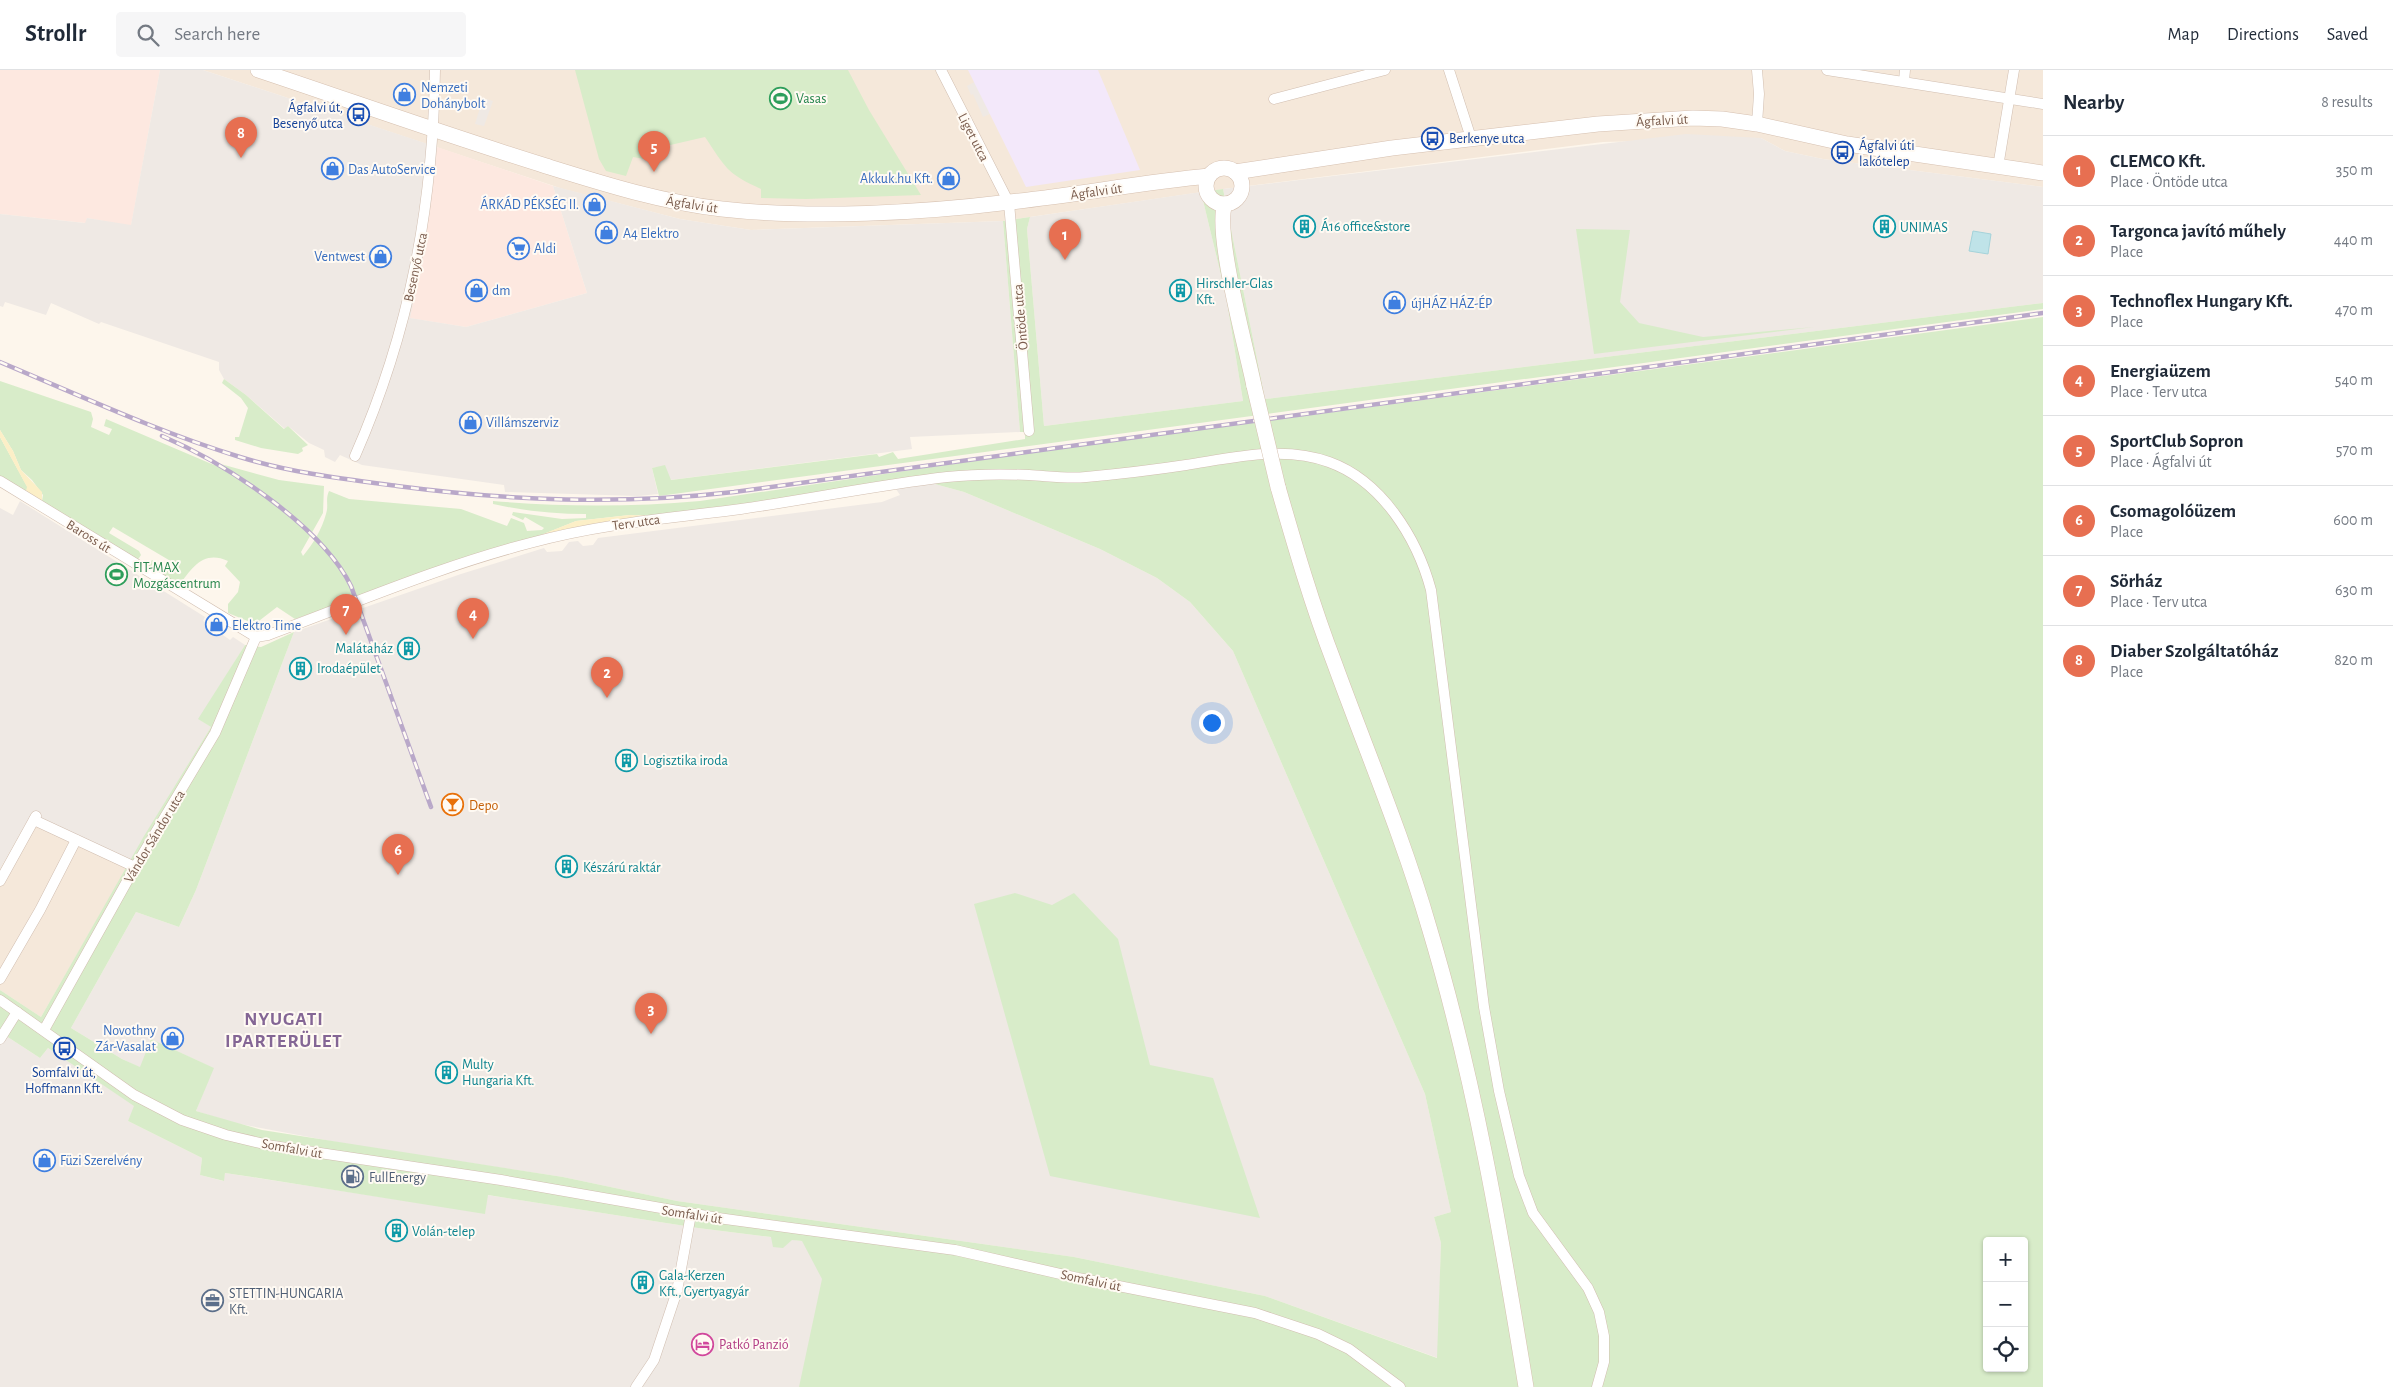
<!DOCTYPE html>
<meta charset="utf-8">
<style>
body{margin:0;font-family:"Alegreya Sans",sans-serif;background:#f6f6f7;color:#1f2937}
.controls{position:absolute;right:15px;bottom:15px;display:grid;overflow:hidden;border-radius:5px;box-shadow:0 1px 4px #0004}
.controls button{width:45px;height:45px;display:grid;place-items:center;padding:0;border:0;border-bottom:1px solid #e0e1e3;background:#fff;color:#1f2937;font:25px sans-serif}
.you{position:absolute;left:1211px;top:652px;width:18px;height:18px;margin:-12px;border:4px solid #fff;border-radius:50%;background:#1a73e8;box-shadow:0 0 0 8px #1a73e833}
.badge{display:grid;place-items:center;width:32px;height:32px;border-radius:50%;background:#e76f51;color:#fff;font-size:16px;font-weight:700}
.pin{position:absolute;translate:-50% -41px;filter:drop-shadow(0 1px 2px #0008)}
.pin::after{content:'';position:absolute;top:26px;width:18px;height:15px;background:inherit;clip-path:polygon(0 0,100% 0,50% 100%)}
.list{margin:0;padding:0;list-style:none}
h2{display:flex;justify-content:space-between;align-items:center;height:65px;margin:0;padding:0 20px;font-size:21px}
h2 small{font-size:16px;font-weight:400;color:#747a83}
.list li{display:grid;grid-template-columns:32px 1fr auto;gap:15px;align-items:center;box-sizing:border-box;height:70px;padding:0 20px;border-top:1px solid #e0e1e3}
.list b{display:block;font-size:19px;white-space:nowrap}
.list p{margin:0;font-size:16px;white-space:nowrap;color:#747a83}
.list em{font-size:16px;font-style:normal;color:#747a83}
.icon{flex:none;width:28px;height:28px;fill:none;stroke:currentColor;stroke-width:2;stroke-linecap:round;stroke-linejoin:round}
.map{position:relative;flex:none;width:2043px;height:1317px;overflow:hidden}
header{display:flex;align-items:center;gap:30px;box-sizing:border-box;height:70px;padding:0 25px;background:#fff;border-bottom:1px solid #e0e1e3}
header strong{font-size:24px}
nav{display:flex;gap:28px;margin-inline-start:auto;font-size:18px}
.search{width:350px;height:45px;background:#f6f6f7;display:flex;align-items:center;gap:12px;box-sizing:border-box;padding:0 18px;border-radius:5px;color:#747a83;font-size:19px}
main{display:flex}
aside{flex:1;background:#fff}
.map>svg:first-child{display:block}
</style>
<header>
<strong>Strollr</strong>
<div class="search"><svg class="icon" aria-label="search" viewBox="0 0 24 24"><circle cx="10" cy="10" r="6"/><path d="M15 15l6 6"/></svg>Search here</div>
<nav><a>Map</a><a>Directions</a><a>Saved</a></nav>
</header>
<main>
<div class="map">
<svg width="2043" height="1317" viewBox="0 0 2043 1317">
<rect width="100%" height="100%" fill="#fdf6ec"/>
<g fill="#f5e8da">
<polygon points="203,0 2043,0 2043,117 1823,89 1785,81 1761,68 1603,72 1223,119 1003,151 751,160 680,149 563,119"/>
<polygon points="31,744 131,790 41,947 0,920 0,799"/>
</g>
<g fill="#fde8e0">
<polygon points="0,0 160,0 131,156 87,148 86,153 0,144"/>
<polygon points="437,77 553,116 587,223 466,257 409,248 422,190"/>
</g>
<g fill="#efe9e4">
<polygon points="160,0 203,0 437,77 422,190 410,248 466,257 587,223 553,116 680,149 751,160 1003,151 1020,362 910,367 912,379 670,410 665,396 652,398 658,424 638,426 505,422 504,415 362,395 340,385 335,392 325,387 324,380 309,373 288,356 285,359 246,325 224,309 219,300 219,292 101,252 99,254 51,233 46,245 5,232 3,237 0,236 0,144 85,153 87,148 131,155"/>
<polygon points="976,11 992,43 983,47 973,24 971,25 967,16"/>
<polygon points="483,28 493,31 484,56 475,54"/>
<polygon points="1686,64 1761,68 1785,81 1823,89 2043,117 2043,233 1265,329 1223,119"/>
<polygon points="1201,122 1226,226 1243,331 1044,356 1027,159 1030,147"/>
<polygon points="920,410 964,422 1100,479 1157,508 1190,532 1233,581 1425,1024 1451,1142 1434,1147 1441,1173 1438,1288 1265,1226 1074,1187 677,1131 563,1107 352,1075 234,1053 196,1041 213,998 151,969 141,998 122,989 71,958 136,842 179,857 196,820 294,562 461,504 544,478 547,482 562,481 569,472 578,471 583,476 593,475 598,468 882,432 900,425 896,419"/>
<polygon points="20,431 205,547 203,551 230,570 233,567 245,575 199,649 211,657 131,790 31,744 0,799 0,438 13,445"/>
<polygon points="0,962 40,988 48,978 135,1036 128,1051 202,1088 200,1105 223,1111 225,1103 485,1143 487,1125 698,1158 849,1177 820,1317 0,1317"/>
</g>
<polygon fill="#f3e8fa" points="968,0 1098,0 1140,100 1026,117"/>
<g fill="#d8ecc9" fill-rule="evenodd">
<path d="M575,0H848L869,40L921,125L806,129L761,128V119C726,103 726,98 705,67L653,79L650,90L633,87L626,106L606,101L599,89Z"/>
<polygon points="1223,119 1265,329 2043,233 2043,239 659,426 652,398 665,395 671,410 877,384 879,387 893,382 898,389 1025,369 1025,362 1020,362 1003,151 1030,147 1027,159 1044,356 1243,331 1226,226 1201,122"/>
<polygon points="1576,159 1630,160 1620,232 1639,253 1703,267 1814,257 1594,284"/>
<path d="M2043,247V1317H799L822,1209L802,1171L792,1170L783,1178L773,1177L771,1167L698,1158L488,1125L485,1144L252,1107L225,1103L224,1111L200,1105L202,1088L128,1051L134,1036L48,978L40,988L0,962V920L41,947L144,766L211,657L198,649L245,575L261,577L294,562L196,820L179,857L136,842L71,958L122,989L140,997L151,969L214,998L196,1041L262,1060L563,1107L677,1131L1074,1187L1265,1226L1437,1288L1441,1173L1434,1147L1451,1142L1425,1024L1233,581L1190,532L1157,508L1100,479L964,422L920,410L654,446L630,445L576,451L536,467L295,549L277,537L255,554L228,543V534L238,522L240,512L225,496L228,491C204,480 192,497 179,516L147,498L152,490L171,501L179,496L113,457L109,463L139,481L141,485L137,491L42,431L43,425L32,410L21,400L13,381L0,360V311L91,342L93,349L91,357L109,365L112,359L104,356L106,349L214,395L217,393L279,410L324,416L323,443L301,482L303,486C313,474 322,459 326,444C329,435 325,430 329,421L349,429L461,439L507,456L511,448L524,453L527,461L542,460L544,458L525,447L523,450L512,445L513,442L562,449L586,448V444C555,444 524,441 493,434V431C562,437 632,437 700,431L1027,383ZM1987,1171H2024V1298H1987Z"/>
<polygon points="224,309 246,325 284,359 288,356 308,375 302,378 303,381 298,384 261,378 235,370 235,367 239,367 248,338 241,328 222,313"/>
<polygon points="0,367 24,411 28,418 26,421 0,406"/>
<polygon points="1015,823 1052,835 1074,823 1118,869 1150,995 1213,1008 1260,1148 1050,1106 974,834"/>
</g>
<g fill="#fcefc7">
<polygon points="0,360 13,381 21,400 42,422 42,431 21,419 26,421 27,417 0,367"/>
<polygon points="630,445 654,446 578,457 536,467 576,451"/>
</g>
<polygon fill="#bfe3e8" stroke="#a5d3da" points="1973,161 1991,164 1988,184 1969,181"/>
<g fill="none" stroke-linecap="round" stroke-linejoin="round">
<defs>
<g id="street">
<polyline points="941,0 1009,133 1029,361"/>
<polyline points="1449,0 1471,68"/>
<polyline points="1827,0 2043,34"/>
<polyline points="1904,11 1905,0"/>
<polyline points="1274,29 1385,0"/>
<polyline points="1757,54 1759,24 1757,0"/>
<polyline points="1998,97 2014,0"/>
<path d="M355,386C410,261 433,136 435,0"/>
<polyline points="0,411 256,567"/>
<path d="M256,567L268,565C355,533 441,496 530,473C599,454 671,448 741,439C810,429 878,415 947,407C974,404 1002,404 1029,405C1048,406 1067,409 1086,407C1119,404 1153,400 1186,395C1232,388 1284,375 1329,392C1382,411 1417,468 1431,520L1484,937L1499,1021L1519,1106L1533,1143L1588,1218L1599,1242L1604,1266V1292L1597,1317"/>
<polyline points="34,750 135,797"/>
<polyline points="0,811 36,746"/>
<polyline points="0,909 40,840 76,770"/>
<polyline points="0,930 134,1025 182,1050 226,1065 273,1076 501,1110 718,1148 955,1180 1078,1208 1255,1243 1318,1264 1349,1279 1400,1317"/>
<polyline points="44,960 135,797 215,663 256,567"/>
<polyline points="0,969 17,942"/>
<polyline points="636,1317 654,1290 677,1221 691,1144"/>
</g>
<g id="secondary">
<path d="M258,0C354,32 449,66 546,96C604,114 661,132 722,139C812,149 921,143 1010,132C1077,125 1143,112 1209,106"/>
<circle cx="1224" cy="116" r="18"/>
<polyline points="1235,102 1392,78 1598,54 1693,48 1722,49 1757,54 1847,74 2043,103"/>
<path d="M1225,134C1214,162 1247,281 1254,316"/>
<path d="M1278,417C1295,476 1312,535 1334,592C1366,680 1403,767 1429,857C1474,1006 1501,1164 1526,1317"/>
</g>
</defs>
<use href="#street" stroke="#d1beb0" stroke-width="11"/>
<use href="#secondary" stroke="#d6c0b0" stroke-width="16"/>
<use href="#street" stroke="#fff" stroke-width="10"/>
<use href="#secondary" stroke="#fff" stroke-width="15"/>
<defs>
<g id="rail">
<path d="M0,292C79,325 158,362 240,387C292,403 344,409 397,416C512,431 619,435 734,422L2043,243"/>
<path d="M162,366C223,392 321,455 351,516L431,737"/>
</g>
</defs>
<use href="#rail" stroke="#b9a8c9" stroke-width="4.5"/>
<use href="#rail" stroke="#fffaf3" stroke-width="2.5" stroke-dasharray="8" stroke-linecap="butt"/>
<defs>
<polyline id="secondary-bridge" points="1254,316 1278,417"/>
</defs>
<use href="#secondary-bridge" stroke="#d6c0b0" stroke-width="16" stroke-linecap="butt"/>
<use href="#secondary-bridge" stroke="#fff" stroke-width="15"/>
</g>
<defs>
<symbol id="shop-ring" viewBox="-11 -11 22 22"><circle r="9.5" fill="#fffaf3" stroke="#3f7fe0" stroke-width="1.5"/><path d="M-5-2.5h2.3a2.7 3.5 0 0 1 5.4 0H5L5.5 6h-11ZM-1.5-2.5h3a1.5 2.3 0 0 0-3 0Z" fill="#3f7fe0"/></symbol>
<symbol id="stadium-ring" viewBox="-11 -11 22 22"><circle r="9.5" fill="#fffaf3" stroke="#2e9e5b" stroke-width="1.5"/><path d="M0-5a6.5 5 0 1 0 0 10a6.5 5 0 1 0 0-10ZM-3.5-1.8h7v3.6h-7Z" fill="#2e9e5b"/></symbol>
<symbol id="bus-ring" viewBox="-11 -11 22 22"><circle r="9.5" fill="#fffaf3" stroke="#1a4fb4" stroke-width="1.5"/><path d="M-5-6H5V4H4V6H2V4H-2V6H-4V4H-5ZM-3.5-4V0h7V-4ZM-3.5 1.2v1.5H-2V1.2ZM2 1.2v1.5H3.5V1.2Z" fill="#1a4fb4"/></symbol>
<symbol id="building-ring" viewBox="-11 -11 22 22"><circle r="9.5" fill="#fffaf3" stroke="#0f9aa8" stroke-width="1.5"/><path d="M-4-6H4V6H1V3H-1V6H-4ZM-2.5-4.3h1.7v1.8h-1.7ZM.8-4.3h1.7v1.8H.8ZM-2.5-1h1.7V.8h-1.7ZM.8-1h1.7V.8H.8Z" fill="#0f9aa8"/></symbol>
<symbol id="supermarket-ring" viewBox="-11 -11 22 22"><circle r="9.5" fill="#fffaf3" stroke="#3f7fe0" stroke-width="1.5"/><path d="M-6-5.5h2.5l.6 2H6L4.5 2H-2.5L-4.4-4H-6ZM-1.5 3.2a1.3 1.3 0 1 0 .1 0ZM3 3.2a1.3 1.3 0 1 0 .1 0Z" fill="#3f7fe0"/></symbol>
<symbol id="bar-ring" viewBox="-11 -11 22 22"><circle r="9.5" fill="#fffaf3" stroke="#e8710a" stroke-width="1.5"/><path d="M-6-5H6L.8 .8V4.5H3.5V6h-7V4.5H-.8V.8Z" fill="#e8710a"/></symbol>
<symbol id="fuel-ring" viewBox="-11 -11 22 22"><circle r="9.5" fill="#fffaf3" stroke="#5c6f8a" stroke-width="1.5"/><path d="M-5.5-6h7V0h2V4h1.3V-2.5L3-4.5l.8-.8L6-3V5H2.5V1h-1V6h-7ZM-4.2-4.7v3.2H.2V-4.7Z" fill="#5c6f8a"/></symbol>
<symbol id="office-ring" viewBox="-11 -11 22 22"><circle r="9.5" fill="#fffaf3" stroke="#5c6f8a" stroke-width="1.5"/><path d="M-6-3h4V-5.5h4V-3h4V5H-6ZM-1-4.5V-3h2v-1.5ZM-6 0V1H6V0Z" fill="#5c6f8a"/></symbol>
<symbol id="hotel-ring" viewBox="-11 -11 22 22"><circle r="9.5" fill="#fffaf3" stroke="#d1479c" stroke-width="1.5"/><path d="M-6-4.5h1.5V1H6V5H4.5V3h-9V5H-6ZM-4 0a1.8 1.8 0 1 1 3.6 0ZM.5 0V-2.5h3Q6-2.5 6 0Z" fill="#d1479c"/></symbol>
</defs>
<g fill-rule="evenodd">
<use href="#shop-ring" x="392" y="12" width="25" height="25"/>
<use href="#stadium-ring" x="768" y="16" width="25" height="25"/>
<use href="#bus-ring" x="346" y="32" width="25" height="25"/>
<use href="#bus-ring" x="1420" y="56" width="25" height="25"/>
<use href="#bus-ring" x="1830" y="70" width="25" height="25"/>
<use href="#shop-ring" x="320" y="86" width="25" height="25"/>
<use href="#shop-ring" x="936" y="96" width="25" height="25"/>
<use href="#shop-ring" x="582" y="122" width="25" height="25"/>
<use href="#building-ring" x="1292" y="144" width="25" height="25"/>
<use href="#building-ring" x="1872" y="144" width="25" height="25"/>
<use href="#shop-ring" x="594" y="150" width="25" height="25"/>
<use href="#supermarket-ring" x="506" y="166" width="25" height="25"/>
<use href="#shop-ring" x="368" y="174" width="25" height="25"/>
<use href="#shop-ring" x="464" y="208" width="25" height="25"/>
<use href="#building-ring" x="1168" y="208" width="25" height="25"/>
<use href="#shop-ring" x="1382" y="220" width="25" height="25"/>
<use href="#shop-ring" x="458" y="340" width="25" height="25"/>
<use href="#stadium-ring" x="104" y="492" width="25" height="25"/>
<use href="#shop-ring" x="204" y="542" width="25" height="25"/>
<use href="#building-ring" x="396" y="566" width="25" height="25"/>
<use href="#building-ring" x="288" y="586" width="25" height="25"/>
<use href="#building-ring" x="614" y="678" width="25" height="25"/>
<use href="#bar-ring" x="440" y="722" width="25" height="25"/>
<use href="#building-ring" x="554" y="784" width="25" height="25"/>
<use href="#shop-ring" x="160" y="956" width="25" height="25"/>
<use href="#bus-ring" x="52" y="966" width="25" height="25"/>
<use href="#building-ring" x="434" y="990" width="25" height="25"/>
<use href="#shop-ring" x="32" y="1078" width="25" height="25"/>
<use href="#fuel-ring" x="340" y="1094" width="25" height="25"/>
<use href="#building-ring" x="384" y="1148" width="25" height="25"/>
<use href="#building-ring" x="630" y="1200" width="25" height="25"/>
<use href="#office-ring" x="200" y="1218" width="25" height="25"/>
<use href="#hotel-ring" x="690" y="1262" width="25" height="25"/>
</g>
<g text-anchor="middle" stroke-width="4" stroke-linejoin="round" paint-order="stroke">
<g font-size="14" fill="#366cbe" stroke="#fffaf3" text-anchor="start">
<text x="421" y="22">Nemzeti<tspan x="421" dy="16">Dohánybolt</tspan></text>
<text x="348" y="104">Das AutoService</text>
<text x="933" y="113" text-anchor="end">Akkuk.hu Kft.</text>
<text x="579" y="139" text-anchor="end">ÁRKÁD PÉKSÉG II.</text>
<text x="623" y="168">A4 Elektro</text>
<text x="534" y="183">Aldi</text>
<text x="365" y="191" text-anchor="end">Ventwest</text>
<text x="492" y="225">dm</text>
<text x="1411" y="238">újHÁZ HÁZ-ÉP</text>
<text x="486" y="357">Villámszerviz</text>
<text x="232" y="560">Elektro Time</text>
<text x="156" y="965" text-anchor="end">Novothny<tspan x="156" dy="16">Zár-Vasalat</tspan></text>
<text x="60" y="1095">Füzi Szerelvény</text>
</g>
<g font-size="14" fill="#27864d" stroke="#fffaf3" text-anchor="start">
<text x="796" y="33">Vasas</text>
<text x="133" y="502">FIT-MAX<tspan x="133" dy="16">Mozgáscentrum</tspan></text>
</g>
<g font-size="14" fill="#164399" stroke="#fffaf3" text-anchor="start">
<text x="343" y="42" text-anchor="end">Ágfalvi út,<tspan x="343" dy="16">Besenyő utca</tspan></text>
<text x="1449" y="73">Berkenye utca</text>
<text x="1859" y="80">Ágfalvi úti<tspan x="1859" dy="16">lakótelep</tspan></text>
<text x="64" y="1007" text-anchor="middle">Somfalvi út,<tspan x="64" dy="16">Hoffmann Kft.</tspan></text>
</g>
<g font-size="14" fill="#7a5c4d" stroke="#fffaf3">
<text transform="translate(1662 50) rotate(-3)" y="5">Ágfalvi út</text>
<text transform="translate(974 67) rotate(63)" y="5">Liget utca</text>
<text transform="translate(1096 121) rotate(-8)" y="5">Ágfalvi út</text>
<text transform="translate(692 134) rotate(9)" y="5">Ágfalvi út</text>
<text transform="translate(415 197) rotate(-78)" y="5">Besenyő utca</text>
<text transform="translate(1020 247) rotate(-95)" y="5">Öntöde utca</text>
<text transform="translate(636 452) rotate(-8)" y="5">Terv utca</text>
<text transform="translate(89 466) rotate(32)" y="5">Baross út</text>
<text transform="translate(154 766) rotate(-59)" y="5">Vándor Sándor utca</text>
<text transform="translate(292 1078) rotate(10)" y="5">Somfalvi út</text>
<text transform="translate(692 1144) rotate(9)" y="5">Somfalvi út</text>
<text transform="translate(1091 1210) rotate(12)" y="5">Somfalvi út</text>
</g>
<g font-size="14" fill="#0d838f" stroke="#fffaf3" text-anchor="start">
<text x="1321" y="161">Á16 office&amp;store</text>
<text x="1900" y="162">UNIMAS</text>
<text x="1196" y="218">Hirschler-Glas<tspan x="1196" dy="16">Kft.</tspan></text>
<text x="393" y="583" text-anchor="end">Malátaház</text>
<text x="317" y="603">Irodaépület</text>
<text x="643" y="695">Logisztika iroda</text>
<text x="583" y="802">Készárú raktár</text>
<text x="462" y="999">Multy<tspan x="462" dy="16">Hungaria Kft.</tspan></text>
<text x="412" y="1166">Volán-telep</text>
<text x="659" y="1210">Gala-Kerzen<tspan x="659" dy="16">Kft., Gyertyagyár</tspan></text>
</g>
<g font-size="14" fill="#c56008" stroke="#fffaf3" text-anchor="start">
<text x="469" y="740">Depo</text>
</g>
<g font-size="14" fill="#4e5e75" stroke="#fffaf3" text-anchor="start">
<text x="369" y="1112">FullEnergy</text>
<text x="229" y="1228">STETTIN-HUNGARIA<tspan x="229" dy="16">Kft.</tspan></text>
</g>
<g font-size="14" fill="#b23c85" stroke="#fffaf3" text-anchor="start">
<text x="719" y="1279">Patkó Panzió</text>
</g>
<g font-size="19" font-weight="bold" letter-spacing="1" fill="#846695" stroke="#fffaf3">
<text x="284" y="955">NYUGATI<tspan x="284" dy="22">IPARTERÜLET</tspan></text>
</g>
</g>
</svg>
<div class="controls">
<button>+</button>
<button>−</button>
<button><svg class="icon" aria-label="locate" viewBox="0 0 24 24"><circle cx="12" cy="12" r="6"/><path d="M12 2v4M12 18v4M2 12h4M18 12h4"/></svg></button>
</div>
<div class="you"></div>
<div class="pin badge" style="left:1065px;top:190px">1</div>
<div class="pin badge" style="left:607px;top:628px">2</div>
<div class="pin badge" style="left:651px;top:964px">3</div>
<div class="pin badge" style="left:473px;top:569px">4</div>
<div class="pin badge" style="left:654px;top:102px">5</div>
<div class="pin badge" style="left:398px;top:805px">6</div>
<div class="pin badge" style="left:346px;top:565px">7</div>
<div class="pin badge" style="left:241px;top:88px">8</div>
</div>
<aside>
<h2>Nearby<small>8 results</small></h2>
<ul class="list">
<li><span class="badge">1</span><div><b>CLEMCO Kft.</b><p>Place · Öntöde utca</p></div><em>350 m</em></li>
<li><span class="badge">2</span><div><b>Targonca javító műhely</b><p>Place</p></div><em>440 m</em></li>
<li><span class="badge">3</span><div><b>Technoflex Hungary Kft.</b><p>Place</p></div><em>470 m</em></li>
<li><span class="badge">4</span><div><b>Energiaüzem</b><p>Place · Terv utca</p></div><em>540 m</em></li>
<li><span class="badge">5</span><div><b>SportClub Sopron</b><p>Place · Ágfalvi út</p></div><em>570 m</em></li>
<li><span class="badge">6</span><div><b>Csomagolóüzem</b><p>Place</p></div><em>600 m</em></li>
<li><span class="badge">7</span><div><b>Sörház</b><p>Place · Terv utca</p></div><em>630 m</em></li>
<li><span class="badge">8</span><div><b>Diaber Szolgáltatóház</b><p>Place</p></div><em>820 m</em></li>
</ul>
</aside>
</main>
